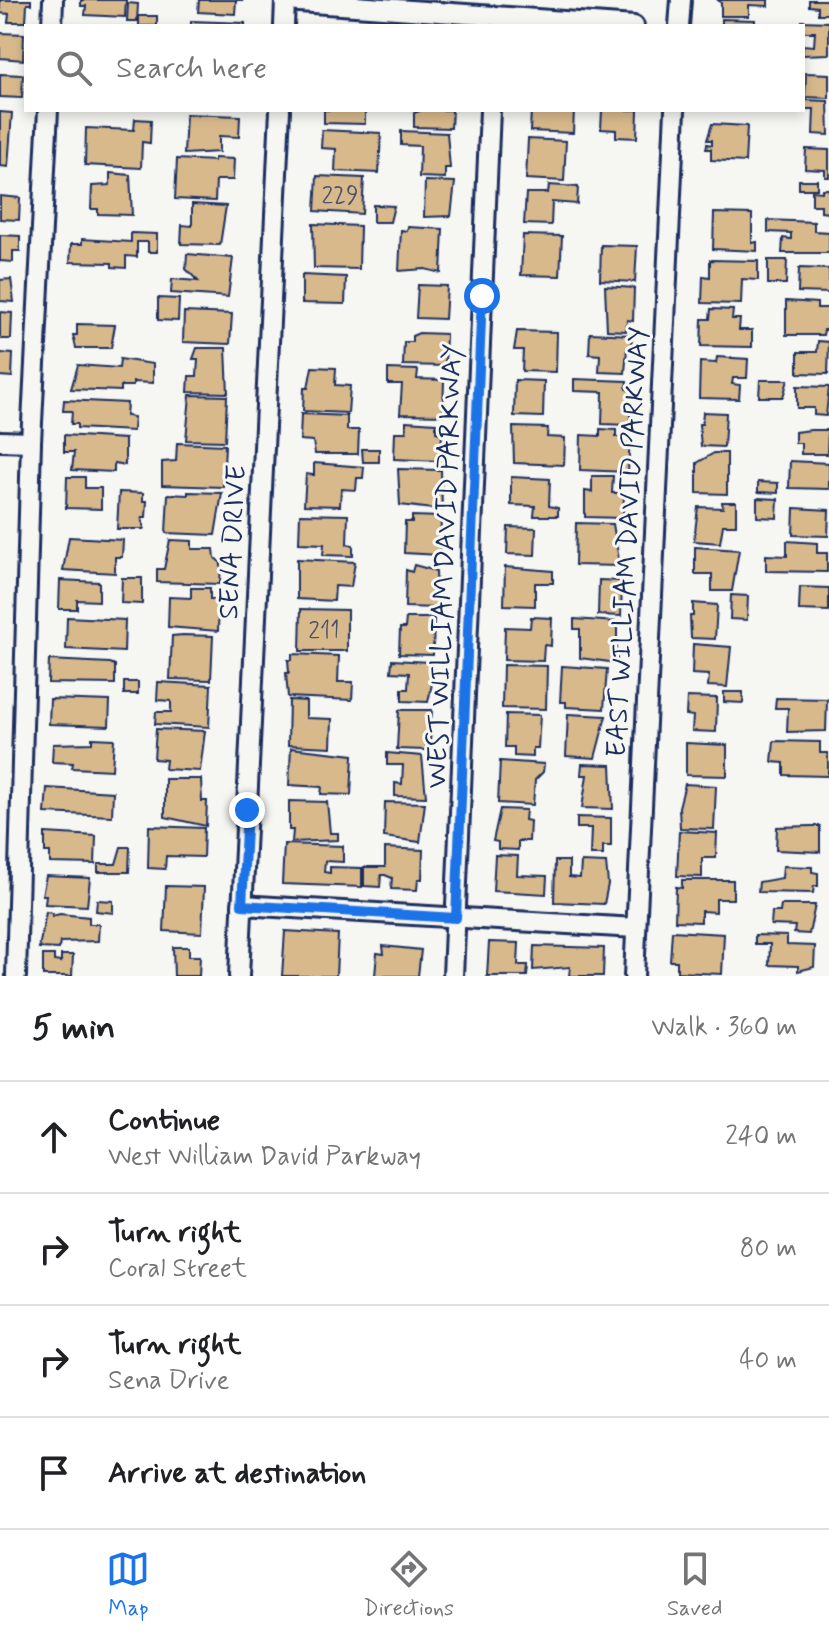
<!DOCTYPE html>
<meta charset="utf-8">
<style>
body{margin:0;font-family:Mynerve,sans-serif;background:#f6f6f6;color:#202124}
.stop{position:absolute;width:24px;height:24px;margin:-18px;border:6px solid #1a73e8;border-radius:50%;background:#fff}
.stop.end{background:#1a73e8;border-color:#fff;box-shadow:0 2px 8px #0008}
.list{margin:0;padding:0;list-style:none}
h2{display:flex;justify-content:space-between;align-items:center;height:104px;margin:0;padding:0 32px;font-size:34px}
h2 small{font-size:26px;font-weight:400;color:#757577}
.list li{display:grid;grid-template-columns:52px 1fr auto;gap:24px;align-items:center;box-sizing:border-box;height:112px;padding:0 32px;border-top:2px solid #e0e0e0}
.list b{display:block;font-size:30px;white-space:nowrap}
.list p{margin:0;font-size:26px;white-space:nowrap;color:#757577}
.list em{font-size:26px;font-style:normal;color:#757577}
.icon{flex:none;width:44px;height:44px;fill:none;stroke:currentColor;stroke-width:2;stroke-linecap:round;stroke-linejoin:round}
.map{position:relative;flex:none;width:829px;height:976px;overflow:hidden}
.search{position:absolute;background:#fff;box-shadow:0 4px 12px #0003;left:24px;right:24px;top:24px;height:88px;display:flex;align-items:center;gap:20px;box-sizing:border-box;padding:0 28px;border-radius:0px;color:#757577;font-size:30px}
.sheet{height:552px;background:#fff}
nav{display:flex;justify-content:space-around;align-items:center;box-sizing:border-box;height:112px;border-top:2px solid #e0e0e0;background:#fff;font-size:22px;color:#757577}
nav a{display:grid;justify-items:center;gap:4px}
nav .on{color:#1a73e8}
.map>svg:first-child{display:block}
</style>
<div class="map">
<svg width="829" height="976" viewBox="0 0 829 976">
<rect width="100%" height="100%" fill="#f6f6f2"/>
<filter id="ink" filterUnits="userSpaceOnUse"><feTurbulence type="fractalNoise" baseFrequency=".0125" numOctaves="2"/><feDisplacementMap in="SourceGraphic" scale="16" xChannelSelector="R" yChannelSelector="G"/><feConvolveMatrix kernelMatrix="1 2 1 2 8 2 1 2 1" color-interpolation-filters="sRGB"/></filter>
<g filter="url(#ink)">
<g fill="#d8b98c" stroke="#1b2f5e" stroke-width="2">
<polygon points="0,0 31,0 31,4 27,4 26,22 8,22 9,14 0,13"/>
<polygon points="81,0 126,0 125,17 85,15 86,6 81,6"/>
<polygon points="199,0 244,0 236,0 235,14 198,12"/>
<polygon points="718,0 768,0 768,6 749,5 749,16 721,16 721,3"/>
<polygon points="809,0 829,0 829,14 818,14 818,7 809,6"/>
<polygon points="128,3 138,4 137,21 127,21"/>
<rect x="139" y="16" width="18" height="10"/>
<polygon points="722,19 755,20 755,26 722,26"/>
<polygon points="191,21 245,23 245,26 191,26"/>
<polygon points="802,21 829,22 829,54 803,55 803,45 814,46 815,32 803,32"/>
<polygon points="0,33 24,34 23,60 0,58"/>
<polygon points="806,73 829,74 829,98 805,97"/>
<polygon points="0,74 23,75 22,98 0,97"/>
<polygon points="803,100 828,101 829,135 813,134 814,109 803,109"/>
<polygon points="324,110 365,110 365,124 324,123"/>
<polygon points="422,110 452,110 451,128 414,127 414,113"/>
<polygon points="531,110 574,110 573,133 530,131"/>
<polygon points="602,110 638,110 637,138 616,137 616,130 601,129"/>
<polygon points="0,112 12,113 8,167 0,166"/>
<polygon points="186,114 240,116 239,137 219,136 219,152 184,154"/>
<polygon points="135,119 151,120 150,143 142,142 141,168 85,165 86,128 134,130"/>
<polygon points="712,124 747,126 745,162 711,160 711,149 706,149 707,144 712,145 712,140 707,140"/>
<polygon points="322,130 381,133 379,173 335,171 336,149 321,148"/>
<polygon points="401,131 447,133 450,168 445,168 445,178 419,177 420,146 401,145"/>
<polygon points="528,139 566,141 564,181 526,179"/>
<polygon points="806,149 829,150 829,177 825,177 825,170 805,169"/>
<polygon points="214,158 234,159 233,180 216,180 215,201 175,199 177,159 214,161"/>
<polygon points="110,173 130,175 132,215 98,214 98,209 91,209 92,186 110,185"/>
<polygon points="317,176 364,178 362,214 315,211"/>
<rect x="799" y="180" width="18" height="9"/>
<polygon points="425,181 455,182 451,216 424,217"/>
<polygon points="549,185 578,187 577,204 552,202 551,225 524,224 526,193 548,193"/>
<polygon points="822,189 829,189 829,213 821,212 821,205 812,205 812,191 822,192"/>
<polygon points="0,196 20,198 19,220 0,219"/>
<polygon points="192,204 226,206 220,245 181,244 182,225 192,226"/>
<polygon points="373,205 394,206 390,222 373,222"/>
<polygon points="714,213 752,214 752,243 757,242 757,251 713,249"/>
<polygon points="768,220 814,222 814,231 829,232 829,253 782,253 783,238 791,239 791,233 768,232"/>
<polygon points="313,224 360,226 359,269 314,268"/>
<polygon points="408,227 443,229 441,273 425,269 399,271 401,230 407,231"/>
<polygon points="131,233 157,234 157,252 148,252 148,242 137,242 137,257 126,256 126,268 112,267 112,263 70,262 71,244 82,244 82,239 131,242"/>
<polygon points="0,235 20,236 20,251 13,251 13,262 0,261"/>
<polygon points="523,235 562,236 560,276 521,275"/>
<polygon points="601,245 637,246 635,282 600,280"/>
<polygon points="187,254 233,258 228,297 171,293 172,279 198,281 186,269"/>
<polygon points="710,260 758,261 758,280 742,279 741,304 702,303 703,276 710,277"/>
<polygon points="768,260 787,260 786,284 768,284"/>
<polygon points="799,268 829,269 829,293 798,292"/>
<polygon points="302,275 346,277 345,304 302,303"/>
<polygon points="11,279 14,302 0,301 0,280"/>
<polygon points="418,285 447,286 445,319 416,318"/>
<polygon points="605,286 634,288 633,321 627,320 626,331 607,330"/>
<polygon points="158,298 179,299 178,321 158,320"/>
<polygon points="786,301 817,303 817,308 829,308 829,330 824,330 823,335 786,335"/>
<polygon points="711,309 733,310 732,319 740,319 739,330 752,330 752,347 701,346 702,319 710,319"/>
<polygon points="0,312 12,313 11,339 0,339"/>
<polygon points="184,312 232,314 230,344 183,342"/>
<polygon points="77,324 115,325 111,348 76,348 73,335 77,335"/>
<polygon points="517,331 557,332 556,372 522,371 523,350 514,350"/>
<polygon points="419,333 446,334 445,366 403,365 404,342 412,342 412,336"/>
<polygon points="590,333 632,335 631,348 627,348 625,373 599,372 600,355 589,354"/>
<polygon points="818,341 829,342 828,374 798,373 798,352 817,352"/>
<polygon points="197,348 226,348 228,393 188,392 189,376 197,376 198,359 193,359"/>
<polygon points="0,353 13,354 12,377 0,376"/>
<polygon points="717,357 748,359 747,378 733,378 732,384 740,385 739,399 699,398 700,362 716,363"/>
<polygon points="120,359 153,364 153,383 133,382 133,386 121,386 121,391 71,389 78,365 119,368"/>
<polygon points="312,367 336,368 335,385 350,386 348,413 303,411 304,388 308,388"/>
<polygon points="388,369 418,370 417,379 444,380 443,415 400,414 402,384 388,384"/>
<polygon points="574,379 627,381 626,389 631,390 630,425 602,424 603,392 574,391"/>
<polygon points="515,380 544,381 543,417 514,416"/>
<polygon points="760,380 788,380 783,397 759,397"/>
<polygon points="797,386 829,387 826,416 814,415 814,408 797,408"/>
<polygon points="190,395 227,396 225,441 186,440"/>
<polygon points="64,400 127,403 126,416 134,417 133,431 77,428 77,424 71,424 72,411 63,411"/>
<polygon points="703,412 726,413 724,447 701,446 699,424 702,424"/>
<polygon points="301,414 347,416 347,430 359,430 358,454 315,454 313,441 300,440"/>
<polygon points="406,421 436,423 436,432 442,434 440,461 394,459 395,432 406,432"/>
<polygon points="513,427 548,428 547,437 565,438 564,465 514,463"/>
<polygon points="600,429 616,430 616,437 630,437 628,472 580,470 581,435 600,436"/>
<polygon points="811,430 828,430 827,454 801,454 801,443 795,443 795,432"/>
<polygon points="64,435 125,439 125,465 114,463 114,472 72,470 74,452 64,452"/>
<polygon points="177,443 225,445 223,487 162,485 162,462 176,461"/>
<polygon points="362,449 379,449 379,462 363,462"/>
<polygon points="714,453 727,453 727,494 697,493 697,463"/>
<polygon points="790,461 829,463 829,489 789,488"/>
<polygon points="314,463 364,467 363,478 357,478 356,490 341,489 340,506 304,505 306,474 314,475"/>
<polygon points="398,469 441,470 442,510 400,505"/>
<polygon points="592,476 613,476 612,493 624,493 623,518 585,517 585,491 592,492"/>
<polygon points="67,477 85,477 85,488 101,488 101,509 66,508"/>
<polygon points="511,477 550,479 549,506 558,508 558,516 534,516 535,506 511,505"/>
<polygon points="758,482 778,483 778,493 758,492"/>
<polygon points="119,492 143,493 143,501 147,501 146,517 142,517 144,529 117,529"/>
<polygon points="188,492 222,493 215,535 166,533 168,494 188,495"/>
<polygon points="757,498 778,499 777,518 757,517"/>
<polygon points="722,502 736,502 736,525 723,525 720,543 694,541 698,507 723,508"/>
<polygon points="794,508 829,510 828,536 793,535"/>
<polygon points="300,514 348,515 347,544 353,545 353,556 323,555 324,544 299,543"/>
<polygon points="412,516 441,517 440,555 404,553 405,522 412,522"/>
<polygon points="576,523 613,524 620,566 575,565"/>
<polygon points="508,527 536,528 535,555 507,554"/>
<polygon points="69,537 123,540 122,557 115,557 115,573 63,570"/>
<polygon points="170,540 192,541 192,549 214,549 215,558 221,563 220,584 157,582 157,569 164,569"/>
<polygon points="787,541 817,543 817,553 827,553 827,572 766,571 766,555 787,556"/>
<polygon points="695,547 739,550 732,591 712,591 712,574 695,574"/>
<polygon points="297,559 355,562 351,587 335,586 334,601 297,599"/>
<polygon points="414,565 436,571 437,608 405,607 406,570 412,572"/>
<polygon points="505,567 553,571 553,583 535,583 535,606 504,605"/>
<polygon points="122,578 142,578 142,604 121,603"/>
<polygon points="60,580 99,582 99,601 77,600 77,609 59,609"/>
<polygon points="599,580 622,581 621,616 598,615"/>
<polygon points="800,587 829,588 829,611 799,610"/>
<polygon points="191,588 210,588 210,599 219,599 218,631 168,627 169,597 191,598"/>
<polygon points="731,595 748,596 747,620 730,619"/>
<polygon points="693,603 717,605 715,639 691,638 690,616 693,616"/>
<polygon points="301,609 347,610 347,651 300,651"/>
<polygon points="67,617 125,620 124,652 66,649"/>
<polygon points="531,617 552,618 551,646 544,645 543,661 504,660 505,627 530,628"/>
<polygon points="406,618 434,618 433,655 399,654 400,628 405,628"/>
<polygon points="574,619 617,622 617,663 580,658 580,629 574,629"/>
<polygon points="183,635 213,636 211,680 170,679 172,636"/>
<polygon points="693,644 731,647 727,687 708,686 709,675 692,674"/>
<polygon points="292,654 339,656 338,682 353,682 352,700 288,697 286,673 289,673 288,660 292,660"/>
<polygon points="49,660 110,663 115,665 115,684 48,683"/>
<polygon points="392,660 429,662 429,670 435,670 428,702 402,701 402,689 408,689 409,673 391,672"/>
<polygon points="503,665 547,666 546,709 502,708"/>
<polygon points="562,666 607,669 604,709 566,707 566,702 560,702"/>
<rect x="124" y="682" width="14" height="12"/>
<polygon points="158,682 211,685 209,727 155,724 156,712 171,712 171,701 157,700"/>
<polygon points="724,692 743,692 743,703 724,702"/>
<polygon points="687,697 717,698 716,732 692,731 693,716 686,715"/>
<polygon points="776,698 827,699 826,731 787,732 788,708 775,708"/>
<polygon points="50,699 110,701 109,726 49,724"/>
<polygon points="289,700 306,701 306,718 332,719 331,747 288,745"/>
<polygon points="399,710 432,710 430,742 426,743 426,750 397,749"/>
<polygon points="506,714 540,715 538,748 533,748 533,757 514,756 514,747 505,747"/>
<polygon points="568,714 606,716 595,758 566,756"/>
<polygon points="156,729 205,731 200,771 165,769 166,760 154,759"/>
<polygon points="92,738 114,739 112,770 72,768 73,763 52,762 53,744 92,743"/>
<polygon points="774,741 820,742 820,753 828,753 828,776 784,775 784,763 772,762"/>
<polygon points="686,743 727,745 727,776 686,775"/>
<polygon points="291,748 353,755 351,795 321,794 322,787 289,785"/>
<polygon points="387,753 422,756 426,797 395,796 395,783 402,784 403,765 387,765"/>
<polygon points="500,761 544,764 543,772 535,780 533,805 498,803"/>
<polygon points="582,764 611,765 613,809 582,808 587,775 581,775"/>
<polygon points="165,779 201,779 202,801 207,801 206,826 165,817"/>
<polygon points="685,784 716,786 714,829 680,828 679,807"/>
<polygon points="47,788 113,792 112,816 45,813"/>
<polygon points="289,801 327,802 330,833 338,833 338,840 292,842 293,830 289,830"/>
<polygon points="385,802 425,803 420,842 384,837"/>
<polygon points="500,809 526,810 525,820 530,821 529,841 518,841 518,850 498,849 498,842 493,841"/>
<polygon points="577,817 611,818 611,846 603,846 603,855 590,855 591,828 577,828"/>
<polygon points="149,826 204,828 203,857 166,856 165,869 148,868"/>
<polygon points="812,826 820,826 820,852 776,850 777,827"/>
<polygon points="679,831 717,833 716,858 702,858 702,877 677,876"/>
<polygon points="45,833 96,836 95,864 50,863 50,852 45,852"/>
<polygon points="284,844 343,846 343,862 325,861 324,872 330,873 330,867 362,868 362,887 282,884"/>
<polygon points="121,847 130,847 129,872 98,872 98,864 116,864"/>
<polygon points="385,848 423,850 422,879 418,879 417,890 391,889 392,878 385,875 381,875 380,887 364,886 364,867 385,867"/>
<polygon points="495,855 518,856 517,875 547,876 546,894 493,891"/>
<polygon points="555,861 569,861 569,877 580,878 581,862 606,863 608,884 604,904 554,902"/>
<polygon points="783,866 812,867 812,872 818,873 818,886 814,886 813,893 758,892 759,882 782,878"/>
<polygon points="46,876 90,878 87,906 45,904 46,895 42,895"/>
<polygon points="682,880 733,880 733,899 716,899 716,912 701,911 701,922 675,921 676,887 682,888"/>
<polygon points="166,886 204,887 202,933 164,931"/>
<polygon points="97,900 113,901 113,913 96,911"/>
<polygon points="781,905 815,905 809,934 794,933 795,926 771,925 772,912 780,912"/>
<polygon points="46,912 52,913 52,916 60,914 89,917 89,924 99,924 98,941 60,942 59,949 39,948"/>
<polygon points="285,931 338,934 336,976 282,976"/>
<polygon points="672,931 724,934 722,974 677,972 677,961 670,961"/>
<polygon points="755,935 787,936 787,945 815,946 814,967 798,971 798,966 769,965 770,944 755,944"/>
<polygon points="489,942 519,943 518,965 528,965 527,976 487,976"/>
<polygon points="383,946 421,950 418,976 375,976 377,953 384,954"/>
<polygon points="534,946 604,948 603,976 569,976 570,967 533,970"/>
<polygon points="173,947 189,947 189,956 200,956 199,976 174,976"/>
<polygon points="43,955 54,955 54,961 61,962 61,955 73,955 72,976 43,976"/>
</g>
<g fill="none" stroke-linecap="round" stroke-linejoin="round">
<defs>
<g id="minor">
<polyline points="285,1 634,26"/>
<polyline points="52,26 53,0"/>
<polyline points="284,26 285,0"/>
<polyline points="679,26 681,0"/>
<polyline points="0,441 31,442"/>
<polyline points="242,905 636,928"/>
<polyline points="16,976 31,442 48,110"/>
<polyline points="239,976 280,110"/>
<polyline points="453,976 490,110"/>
<polyline points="634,976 675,110"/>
</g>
</defs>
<use href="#minor" stroke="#1b2f5e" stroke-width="24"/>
<use href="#minor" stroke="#f6f6f2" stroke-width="18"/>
</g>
</g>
<g fill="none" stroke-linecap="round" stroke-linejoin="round" filter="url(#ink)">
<polyline stroke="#1a73e8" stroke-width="10" points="247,810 242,905 456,918 482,296"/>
</g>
<g text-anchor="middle" stroke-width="6" stroke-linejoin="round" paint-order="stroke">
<g font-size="24" fill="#4a526a">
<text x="340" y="203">229</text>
<text x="324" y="638">211</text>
</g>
<g font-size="28" fill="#1b2f5e" stroke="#f6f6f2">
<text transform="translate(231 542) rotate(-87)" y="10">SENA DRIVE</text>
<text transform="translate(626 542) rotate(-87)" y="10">EAST WILLIAM DAVID PARKWAY</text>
<text transform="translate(443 566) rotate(-88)" y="10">WEST WILLIAM DAVID PARKWAY</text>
</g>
</g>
</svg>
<div class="stop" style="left:482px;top:296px"></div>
<div class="stop end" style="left:247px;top:810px"></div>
<div class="search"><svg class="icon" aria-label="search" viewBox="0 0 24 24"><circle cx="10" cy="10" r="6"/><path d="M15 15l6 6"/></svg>Search here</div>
</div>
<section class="sheet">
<h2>5 min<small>Walk · 360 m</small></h2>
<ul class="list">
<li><svg class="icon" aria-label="ahead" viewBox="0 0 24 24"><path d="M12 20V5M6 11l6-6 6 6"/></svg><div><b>Continue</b><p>West William David Parkway</p></div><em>240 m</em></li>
<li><svg class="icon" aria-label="right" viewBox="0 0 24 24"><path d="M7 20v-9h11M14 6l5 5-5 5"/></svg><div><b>Turn right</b><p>Coral Street</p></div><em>80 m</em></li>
<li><svg class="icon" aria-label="right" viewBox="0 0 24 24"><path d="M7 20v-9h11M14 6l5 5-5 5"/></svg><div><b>Turn right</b><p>Sena Drive</p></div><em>40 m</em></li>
<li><svg class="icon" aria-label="arrive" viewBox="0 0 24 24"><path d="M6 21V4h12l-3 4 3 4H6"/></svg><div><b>Arrive at destination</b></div></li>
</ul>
</section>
<nav>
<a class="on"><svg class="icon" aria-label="map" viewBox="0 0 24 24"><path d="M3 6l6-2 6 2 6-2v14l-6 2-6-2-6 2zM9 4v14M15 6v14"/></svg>Map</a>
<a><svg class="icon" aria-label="directions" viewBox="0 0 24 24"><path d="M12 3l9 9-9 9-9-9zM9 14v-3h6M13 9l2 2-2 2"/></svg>Directions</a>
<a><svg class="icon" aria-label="saved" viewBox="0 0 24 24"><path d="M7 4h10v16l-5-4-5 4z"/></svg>Saved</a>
</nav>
